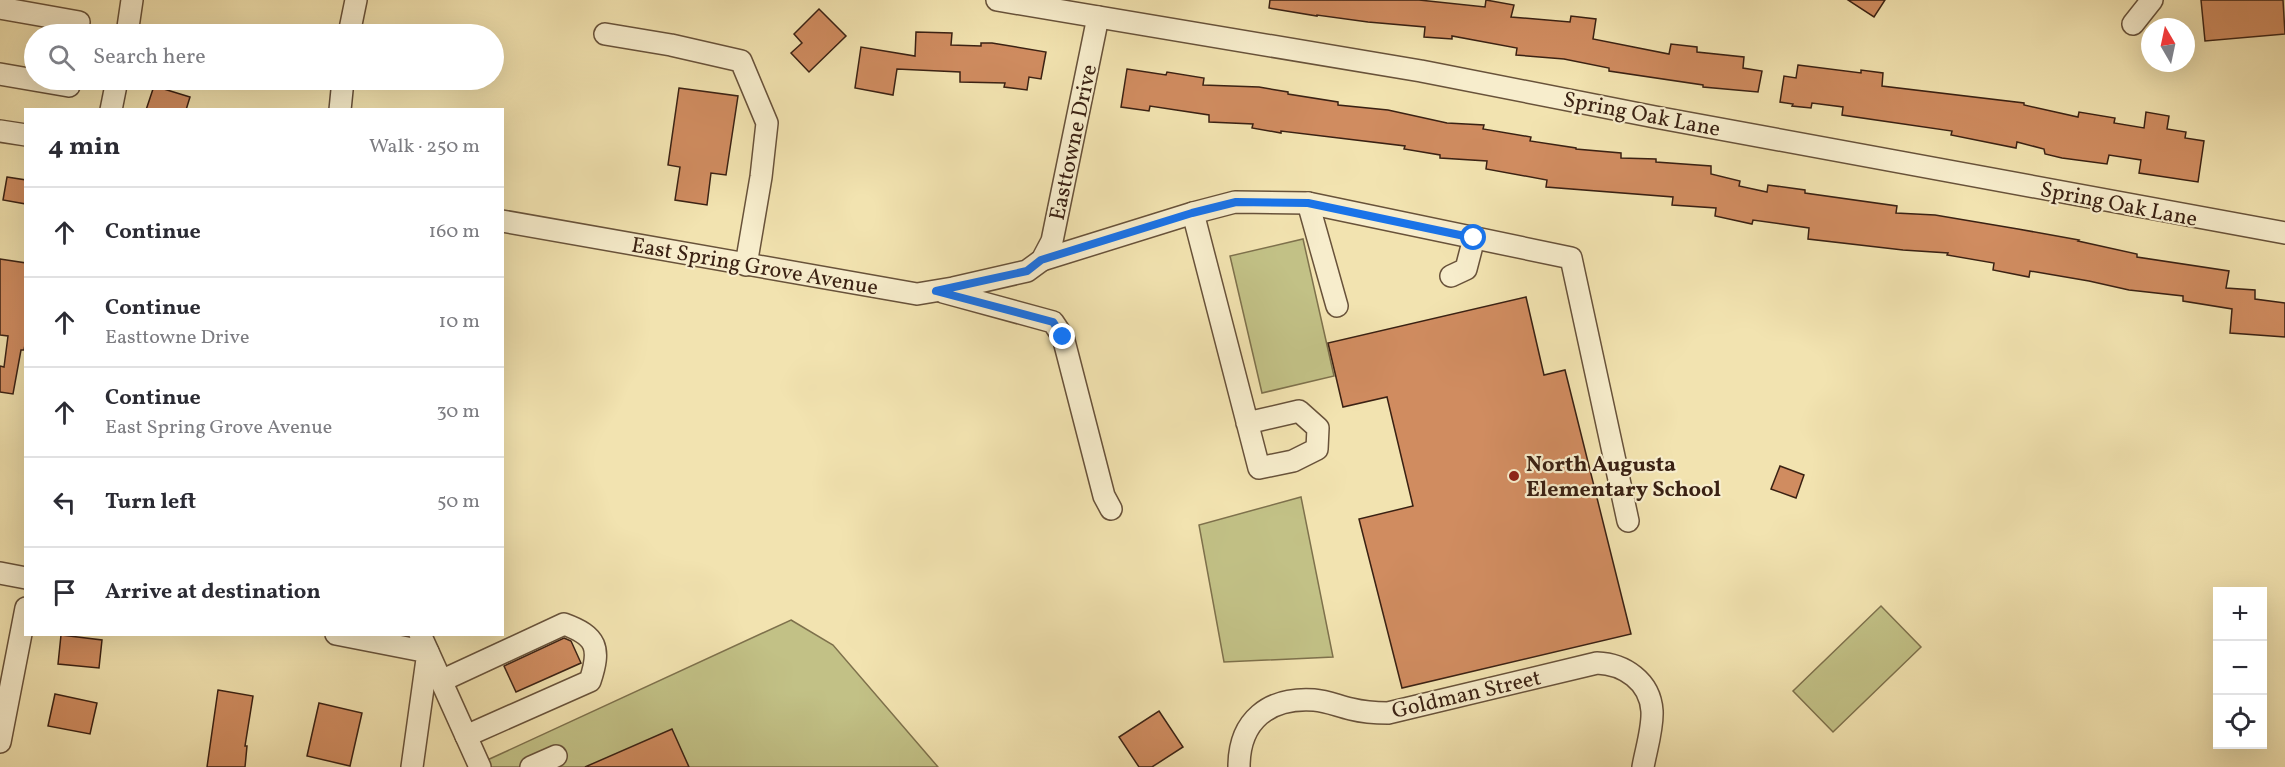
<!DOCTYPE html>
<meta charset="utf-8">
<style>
body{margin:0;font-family:Vollkorn,serif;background:#f7f7f7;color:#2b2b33}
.controls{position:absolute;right:18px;bottom:18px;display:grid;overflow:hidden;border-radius:0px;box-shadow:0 6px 24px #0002}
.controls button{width:54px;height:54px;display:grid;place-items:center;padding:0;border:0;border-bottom:2px solid #e1e1e2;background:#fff;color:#2b2b33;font:30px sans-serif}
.compass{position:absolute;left:2141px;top:18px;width:54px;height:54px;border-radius:50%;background:#fff;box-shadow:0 6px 24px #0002;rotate:351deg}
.stop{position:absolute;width:18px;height:18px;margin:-14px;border:4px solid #1a73e8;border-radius:50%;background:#fff}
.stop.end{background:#1a73e8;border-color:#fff;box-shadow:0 2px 6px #0008}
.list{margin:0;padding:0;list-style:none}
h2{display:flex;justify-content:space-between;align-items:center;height:78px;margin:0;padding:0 24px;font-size:26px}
h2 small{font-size:20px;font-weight:400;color:#7c7c81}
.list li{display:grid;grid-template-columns:39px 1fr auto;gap:18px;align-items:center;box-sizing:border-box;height:90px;padding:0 24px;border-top:2px solid #e1e1e2}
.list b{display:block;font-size:22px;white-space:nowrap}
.list p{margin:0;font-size:20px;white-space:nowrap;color:#7c7c81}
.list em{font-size:20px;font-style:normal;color:#7c7c81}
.icon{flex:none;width:33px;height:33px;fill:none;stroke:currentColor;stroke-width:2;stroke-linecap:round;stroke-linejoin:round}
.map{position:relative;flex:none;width:2285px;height:767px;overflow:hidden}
.search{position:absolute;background:#fff;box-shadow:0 6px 24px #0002;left:24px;top:24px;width:480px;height:66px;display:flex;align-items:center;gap:15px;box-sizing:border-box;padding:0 21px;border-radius:33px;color:#7c7c81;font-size:22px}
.panel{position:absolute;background:#fff;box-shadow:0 6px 24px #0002;left:24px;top:108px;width:480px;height:528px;border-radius:0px}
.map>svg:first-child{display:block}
</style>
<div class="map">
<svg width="2285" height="767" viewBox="0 0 2285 767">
<rect width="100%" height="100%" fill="#f2e3b0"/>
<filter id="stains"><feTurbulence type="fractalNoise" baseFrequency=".00333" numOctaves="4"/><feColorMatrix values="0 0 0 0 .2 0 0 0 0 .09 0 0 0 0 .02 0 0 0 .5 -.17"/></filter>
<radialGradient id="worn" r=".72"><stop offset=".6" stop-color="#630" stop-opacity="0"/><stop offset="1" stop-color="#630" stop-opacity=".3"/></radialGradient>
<g fill="#c2c186" stroke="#7e714c" stroke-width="1.5">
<polygon points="1303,239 1334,376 1262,393 1230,256"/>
<polygon points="1301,497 1333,657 1224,662 1199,525"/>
<polygon points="1881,606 1921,647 1833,732 1793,691"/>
<polygon points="791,620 833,645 938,767 485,767 483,762"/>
</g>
<g fill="#d08c60" stroke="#3a2113" stroke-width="1.5">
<polygon points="1270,0 1419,0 1485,7 1486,0 1514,5 1511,17 1570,22 1571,16 1596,19 1593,39 1669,54 1671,44 1697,47 1697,52 1744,57 1743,68 1762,71 1758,92 1703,87 1703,85 1609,71 1609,68 1564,59 1516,55 1517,48 1452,36 1452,39 1424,37 1425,27 1368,22 1317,15 1317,16 1269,8"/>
<polygon points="1848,0 1885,0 1874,17"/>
<polygon points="2201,0 2283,0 2285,34 2205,41"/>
<polygon points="819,9 846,36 809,72 791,53 802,43 794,34"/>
<polygon points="916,32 952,33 951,45 981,46 981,43 992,43 1046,52 1041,79 1029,77 1027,90 1004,87 1005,83 960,82 960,72 897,69 893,95 855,88 861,47 915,56"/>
<polygon points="1798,65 1861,73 1861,70 1883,73 1882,86 2024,103 2024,105 2078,117 2079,112 2115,118 2114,123 2144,128 2146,112 2169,116 2167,129 2186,132 2185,138 2204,141 2198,182 2139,173 2141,160 2109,155 2107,164 2062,158 2045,154 2044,149 2017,142 2016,148 1951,135 1952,131 1842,115 1843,107 1812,103 1811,108 1792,106 1793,104 1780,102 1784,76 1796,78"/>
<polygon points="1127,69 1166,75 1167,72 1204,78 1203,85 1259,87 1288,92 1288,94 1338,102 1338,105 1388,110 1447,123 1484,125 1483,129 1531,137 1530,141 1576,148 1576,149 1621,153 1621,158 1656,159 1656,162 1711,166 1711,174 1740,181 1739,186 1767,192 1768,185 1805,190 1805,193 1897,206 1896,213 1935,215 2018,229 2079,240 2078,241 2137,254 2137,257 2229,271 2226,288 2255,290 2255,299 2285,303 2285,337 2230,333 2232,309 2183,301 2183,296 2129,290 2089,281 2030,271 2029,277 1993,270 1994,263 1947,255 1948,253 1903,250 1808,239 1809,228 1753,220 1752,224 1715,216 1716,208 1672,205 1673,197 1546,187 1547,180 1486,169 1487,161 1440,158 1440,155 1404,149 1405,146 1281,131 1281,133 1252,128 1253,124 1209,122 1209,115 1150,106 1149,111 1121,107"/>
<polygon points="154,86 190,97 186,110 146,110"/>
<polygon points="679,88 738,96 726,175 711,173 707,205 675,200 680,167 668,165"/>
<polygon points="7,177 26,180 26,204 3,200"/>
<polygon points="0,259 26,263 26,340 24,350 21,350 13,394 0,392 0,366 4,367 8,336 0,335"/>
<polygon points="1526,297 1544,375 1565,370 1631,634 1402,688 1359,519 1413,506 1387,397 1343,407 1328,343"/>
<polygon points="1780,466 1804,475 1796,498 1771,489"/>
<polygon points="61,635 102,640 99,668 58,664"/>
<polygon points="564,638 571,641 581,663 516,692 504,666"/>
<polygon points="218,690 253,696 245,746 247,746 245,767 207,767"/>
<polygon points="55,694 97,703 90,734 48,726"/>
<polygon points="319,703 362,713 350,766 307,756"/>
<polygon points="1159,711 1183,747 1152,767 1139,767 1119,737"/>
<polygon points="672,729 689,767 585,767"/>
</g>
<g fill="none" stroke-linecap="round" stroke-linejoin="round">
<defs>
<g id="minor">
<polyline points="997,0 1421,71 1655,117 2285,233"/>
<polyline points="0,8 79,22 77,34"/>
<polyline points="2133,24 2152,0"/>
<polyline points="127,34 132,0"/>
<polyline points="349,34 356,0"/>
<polyline points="605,34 671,45 741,61 767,123 761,177 746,265"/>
<polyline points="0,74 69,86 70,80"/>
<polyline points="111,110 117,80"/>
<polyline points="340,110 343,80"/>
<polyline points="0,131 26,135"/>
<polyline points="1308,203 1337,306"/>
<polyline points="1193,213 1259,468 1293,461 1317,449 1318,428 1299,411 1247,423"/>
<polyline points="502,221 917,294 953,288 1027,271 1042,260 1052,241 1098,17"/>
<polyline points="1042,260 1193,213 1235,202 1308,203 1571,258 1628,521"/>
<polyline points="1451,276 1466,269 1474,238"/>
<polyline points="943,292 1053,322 1063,337 1104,496 1111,509"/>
<polyline points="0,573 26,578"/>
<polyline points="336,634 428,652 412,767"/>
<polyline points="420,634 480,767"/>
<path d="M441,681L564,624C597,636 601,648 590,681L466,736"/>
<polyline points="0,742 26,608"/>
<polyline points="531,767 556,756"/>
<path d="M1239,767C1239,720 1269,697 1314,700C1327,701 1338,706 1351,709C1363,712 1375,713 1388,713L1597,663C1624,664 1650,681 1652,711C1653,728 1646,750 1643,767"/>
</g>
</defs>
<use href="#minor" stroke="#68523a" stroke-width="24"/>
<use href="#minor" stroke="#f7edcc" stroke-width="21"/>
</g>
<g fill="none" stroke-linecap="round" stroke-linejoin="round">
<polyline stroke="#1a73e8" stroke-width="8" points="1063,337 1053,322 936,291 1027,271 1041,260 1192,213 1236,202 1308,203 1474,238"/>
</g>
<circle fill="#8f2418" stroke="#f7edcc" stroke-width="2" cx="1514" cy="476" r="6"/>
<g text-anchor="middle" stroke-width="4.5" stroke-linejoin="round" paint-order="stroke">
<g font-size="22" fill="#3a2113" stroke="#f7edcc">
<text transform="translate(1642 113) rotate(11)" y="8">Spring Oak Lane</text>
<text transform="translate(1072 142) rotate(-78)" y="8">Easttowne Drive</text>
<text transform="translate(2119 203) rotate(11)" y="8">Spring Oak Lane</text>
<text transform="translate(755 265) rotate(10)" y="8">East Spring Grove Avenue</text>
<text transform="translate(1466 693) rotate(-13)" y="8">Goldman Street</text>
</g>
<g font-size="22" font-weight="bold" fill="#3a2113" stroke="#f7edcc" text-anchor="start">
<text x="1526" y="471">North Augusta<tspan x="1526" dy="25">Elementary School</tspan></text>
</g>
</g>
<rect width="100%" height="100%" filter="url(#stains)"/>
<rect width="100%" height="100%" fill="url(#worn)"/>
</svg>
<div class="controls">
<button>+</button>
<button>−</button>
<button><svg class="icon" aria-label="locate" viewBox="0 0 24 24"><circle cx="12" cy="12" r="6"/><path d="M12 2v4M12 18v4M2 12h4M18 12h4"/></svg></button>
</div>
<svg class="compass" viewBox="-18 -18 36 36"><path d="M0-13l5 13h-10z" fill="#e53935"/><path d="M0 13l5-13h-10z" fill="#7c7c81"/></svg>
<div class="stop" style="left:1474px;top:238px"></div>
<div class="stop end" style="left:1063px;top:337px"></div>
<div class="search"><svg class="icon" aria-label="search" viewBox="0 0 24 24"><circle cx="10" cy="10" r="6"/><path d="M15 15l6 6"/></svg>Search here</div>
<section class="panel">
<h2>4 min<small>Walk · 250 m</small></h2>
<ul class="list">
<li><svg class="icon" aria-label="ahead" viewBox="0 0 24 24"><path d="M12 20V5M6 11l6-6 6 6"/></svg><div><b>Continue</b></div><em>160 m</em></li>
<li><svg class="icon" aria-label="ahead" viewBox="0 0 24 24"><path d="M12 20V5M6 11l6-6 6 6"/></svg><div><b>Continue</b><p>Easttowne Drive</p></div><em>10 m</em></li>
<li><svg class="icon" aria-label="ahead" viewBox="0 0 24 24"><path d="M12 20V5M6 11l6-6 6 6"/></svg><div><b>Continue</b><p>East Spring Grove Avenue</p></div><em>30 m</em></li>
<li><svg class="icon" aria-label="left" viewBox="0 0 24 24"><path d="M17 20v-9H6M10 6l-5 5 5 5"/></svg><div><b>Turn left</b></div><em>50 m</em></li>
<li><svg class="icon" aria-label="arrive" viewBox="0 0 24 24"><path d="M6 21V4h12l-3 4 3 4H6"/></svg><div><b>Arrive at destination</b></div></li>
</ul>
</section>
</div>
